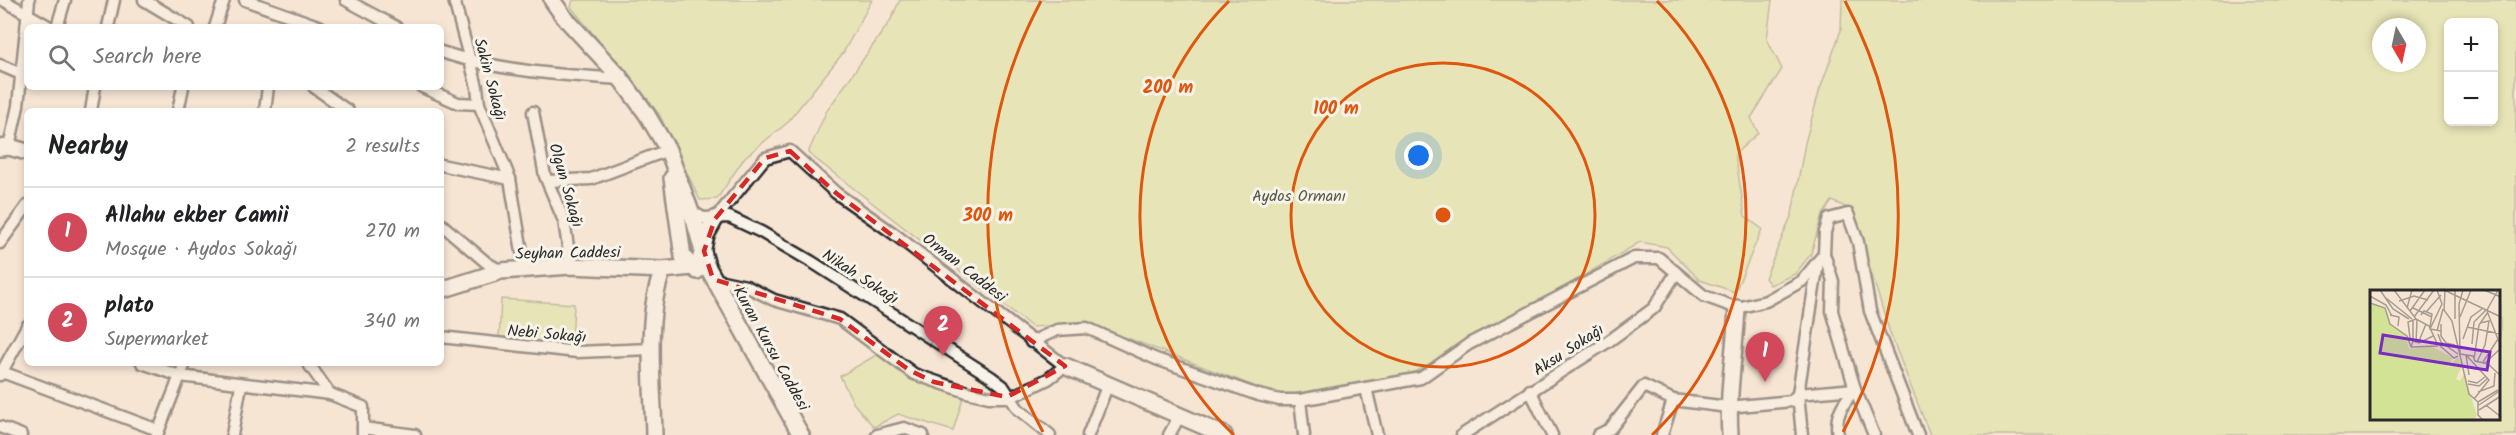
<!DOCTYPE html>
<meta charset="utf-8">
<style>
body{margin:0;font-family:Kalam,sans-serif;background:#f2f2f2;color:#202124}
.controls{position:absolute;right:18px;top:18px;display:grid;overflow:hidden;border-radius:9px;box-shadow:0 3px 9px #0003}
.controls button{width:54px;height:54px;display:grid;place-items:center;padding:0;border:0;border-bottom:2px solid #e0e0e0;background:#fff;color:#202124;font:30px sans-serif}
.compass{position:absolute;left:2372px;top:18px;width:54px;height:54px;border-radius:50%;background:#fff;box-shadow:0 3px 9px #0003;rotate:171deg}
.you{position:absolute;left:1419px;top:156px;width:21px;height:21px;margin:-15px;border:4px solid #fff;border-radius:50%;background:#1a73e8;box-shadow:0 0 0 9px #1a73e833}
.badge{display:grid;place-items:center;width:39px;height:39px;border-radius:50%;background:#d1495b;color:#fff;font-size:20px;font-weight:700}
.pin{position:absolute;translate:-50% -50px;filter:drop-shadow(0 2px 3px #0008)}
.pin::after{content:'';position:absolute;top:32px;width:21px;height:18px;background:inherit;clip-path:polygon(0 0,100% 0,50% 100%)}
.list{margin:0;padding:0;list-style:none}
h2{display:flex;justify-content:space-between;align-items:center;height:78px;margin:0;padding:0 24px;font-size:26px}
h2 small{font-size:20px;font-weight:400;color:#757577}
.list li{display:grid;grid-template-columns:39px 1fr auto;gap:18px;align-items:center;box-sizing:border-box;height:90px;padding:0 24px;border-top:2px solid #e0e0e0}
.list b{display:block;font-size:22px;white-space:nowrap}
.list p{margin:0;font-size:20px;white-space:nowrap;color:#757577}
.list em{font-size:20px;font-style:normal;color:#757577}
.icon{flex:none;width:33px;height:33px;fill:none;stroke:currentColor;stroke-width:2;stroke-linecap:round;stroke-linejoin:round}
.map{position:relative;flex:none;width:2516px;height:435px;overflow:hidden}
.search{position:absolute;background:#fff;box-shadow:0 3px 9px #0003;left:24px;top:24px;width:420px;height:66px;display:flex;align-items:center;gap:15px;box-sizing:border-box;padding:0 21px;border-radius:9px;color:#757577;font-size:22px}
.panel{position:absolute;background:#fff;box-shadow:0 3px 9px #0003;left:24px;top:108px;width:420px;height:258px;border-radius:9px}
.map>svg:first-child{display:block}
</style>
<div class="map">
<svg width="2516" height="435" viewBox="0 0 2516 435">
<rect width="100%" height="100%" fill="#f7e5d4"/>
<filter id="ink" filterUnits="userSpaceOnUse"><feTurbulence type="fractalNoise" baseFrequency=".0167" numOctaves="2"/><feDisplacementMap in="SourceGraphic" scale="12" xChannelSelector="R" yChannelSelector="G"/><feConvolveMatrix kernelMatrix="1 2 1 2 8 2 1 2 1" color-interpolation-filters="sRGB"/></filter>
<g filter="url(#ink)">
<g fill="#d3e396" stroke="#7f8760" stroke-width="1.5" fill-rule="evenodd">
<polygon points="573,0 872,0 843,53 786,124 745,157 717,199 700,200 659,114 571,7"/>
<polygon points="900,0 1772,0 1767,39 1782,69 1751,118 1758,133 1735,154 1745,216 1762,229 1735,292 1700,280 1667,247 1640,242 1481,337 1413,373 1280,396 1088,323 1032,327 808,153 826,112 890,21"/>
<path d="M1842,0H2516V435H1930L1890,333L1852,210L1832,201L1821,218L1811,254L1795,274L1770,285L1765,278L1792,214L1805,143L1819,92L1841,30ZM2448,22H2494V122H2448ZM2381,27H2417V63H2381ZM2372,291H2500V418H2372Z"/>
<polygon points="501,299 574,304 572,344 499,340"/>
<path d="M878,354C903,377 932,385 964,395L953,431L898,414L874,427L854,404L840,376Z"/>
</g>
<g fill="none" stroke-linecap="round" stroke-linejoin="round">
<defs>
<g id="street">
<polyline points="3,0 50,27"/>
<polyline points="144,0 189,27"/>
<polyline points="245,0 321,27"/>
<polyline points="346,0 396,27"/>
<polyline points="454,0 477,87 479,104 510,179 525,270"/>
<polyline points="57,27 65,0"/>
<polyline points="108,27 114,0"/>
<polyline points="215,27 224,0"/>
<path d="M441,52C499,71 560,75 621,79"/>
<polyline points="0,65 21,74"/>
<polyline points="314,87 348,111"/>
<polyline points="422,87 458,103 479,104"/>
<polyline points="91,111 95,87"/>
<polyline points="178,111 183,87"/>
<polyline points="265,111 268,87"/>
<polyline points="533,112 545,176 564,221 571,266"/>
<polyline points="9,147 18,106 29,0"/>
<polyline points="441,165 510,179"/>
<polyline points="548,181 591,179 668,150"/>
<polyline points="691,211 703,218 729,217 761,232 812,262 991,377 1003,386 1018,409 1050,435"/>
<polyline points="441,224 487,263 501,271"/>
<polyline points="0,243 27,206"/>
<polyline points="713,279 746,286 774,300 840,319 914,374 967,392 989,397 1011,397 1048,379 1065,366 893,233 836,193 790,151 765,158 715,219"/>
<polyline points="441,337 577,352 651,349"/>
<polyline points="1031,342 1057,330 1087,328 1156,359 1258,395 1280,400 1300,400 1421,378 1469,344 1634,258 1659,258 1704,296 1737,308 1766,301 1802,281 1824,254"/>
<polyline points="142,363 180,376 330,394"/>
<polyline points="308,363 330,394 363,407 363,435"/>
<polyline points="2,372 158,430"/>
<polyline points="0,375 27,326"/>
<polyline points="1366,388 1377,435"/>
<polyline points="1530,390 1552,435"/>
<polyline points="1300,400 1304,435"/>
<polyline points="0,427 21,435"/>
<polyline points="363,428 415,435"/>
<polyline points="157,435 185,363"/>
<polyline points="232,435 241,385"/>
<polyline points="877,435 904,428 923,435"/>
<polyline points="1088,435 1108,384"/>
<polyline points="1169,435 1180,415"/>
<polyline points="1462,435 1609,341 1654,308 1676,273"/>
<polyline points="1598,435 1610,429 1644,386 1673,400 1728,407 1792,401 1798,394 1818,262"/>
<polyline points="1662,435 1673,400"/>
<polyline points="1802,435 1798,394 1855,389"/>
<path d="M1838,435C1834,416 1843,403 1855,389"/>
<polyline points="1874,435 1855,389 1832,311 1833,281 1824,254 1825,232 1829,219 1848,214 1858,242 1870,311 1918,435"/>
</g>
<g id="secondary">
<polyline points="552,0 564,17 618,75 646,113 668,150 695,223 707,266 801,435"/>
<polyline points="0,148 9,147 27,152"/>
<polyline points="672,178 683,257 697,271"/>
<polyline points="441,290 501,271 571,266 663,270 692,267 700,261 706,235 715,219"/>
<polyline points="1065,366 1224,435"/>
<path d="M654,435C653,384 644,317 663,270"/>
<path d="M1730,435C1727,393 1735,351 1737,308"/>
</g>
</defs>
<use href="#street" stroke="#2b2b2b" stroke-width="15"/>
<use href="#secondary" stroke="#2b2b2b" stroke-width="20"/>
<use href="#street" stroke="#f7f3e8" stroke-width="10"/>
<use href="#secondary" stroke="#f7f3e8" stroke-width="15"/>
</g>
</g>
<path d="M0 0H2516V435H0ZM790,151L836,193L1065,366L1007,397L934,382L909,370L840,319L713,279L704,251L715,219L765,158Z" fill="#f7e5d4" fill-opacity=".55" fill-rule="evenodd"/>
<path fill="none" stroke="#d62828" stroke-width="4.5" stroke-dasharray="12 8" stroke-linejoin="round" d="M790,151L836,193L1065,366L1007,397L934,382L909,370L840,319L713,279L704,251L715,219L765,158Z"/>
<g fill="none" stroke="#df570e" stroke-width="3">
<circle cx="1443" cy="215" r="152"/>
<path d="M1234 435A303 303 0 0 1 1229 1M1657 1A303 303 0 0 1 1652 435"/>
<path d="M1043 432A455 455 0 0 1 1041 1M1845 1A455 455 0 0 1 1843 432"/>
</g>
<g text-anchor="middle" stroke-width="6" stroke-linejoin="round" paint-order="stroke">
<g font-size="16" fill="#2b2b2b" stroke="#f7f3e8">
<text transform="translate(491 79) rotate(75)" y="6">Sakin Sokağı</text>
<text transform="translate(567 185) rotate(74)" y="6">Olgun Sokağı</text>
<text transform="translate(568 252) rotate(-1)" y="6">Seyhan Caddesi</text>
<text transform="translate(965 267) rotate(38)" y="6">Orman Caddesi</text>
<text transform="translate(861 276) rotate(33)" y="6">Nikah Sokağı</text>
<text transform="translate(547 333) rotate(5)" y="6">Nebi Sokağı</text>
<text transform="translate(772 348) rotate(61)" y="6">Kuran Kursu Caddesi</text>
<text transform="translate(1568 349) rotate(-33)" y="6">Aksu Sokağı</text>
</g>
<g font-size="16" fill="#555946" stroke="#f7f3e8">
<text x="1299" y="201">Aydos Ormanı</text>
</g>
</g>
<g transform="translate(2370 290)">
<rect width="130" height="130" fill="#f7e5d4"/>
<path d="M0,14L14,17L20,35L36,46L39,59L44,57L39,70L43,59L59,55L83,68L76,79L88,67L92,76L86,89L90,91L94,84L107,126L102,130H0Z" fill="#d3e396"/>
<path fill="none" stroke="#a59b90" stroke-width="1.5" d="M10,0L23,19L39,29M24,0L46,29L59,36L67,53L84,68L88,66M67,0L72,14L60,39L71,41M74,0L131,27M75,0L74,20L82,31L99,104L108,112V125L113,130M93,0L89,14L90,64L103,66L105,71L118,74L131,86M114,0L131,7M0,6L16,15L22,26M16,8L42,29M29,11L44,6L58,10M0,13L15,18L20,34L37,46L41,57M37,18L42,0M43,18L62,27M117,20L128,0M40,21L55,0M117,21L131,57M56,22L71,5M20,25L29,27L28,36M51,25L54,21L62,24L60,37M44,27L64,0M90,27L101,0M85,29V0M71,34V46L76,53L85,55M97,37L131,44M67,41L73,19M68,44L71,52L88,64M40,48L38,32L46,29M93,49L101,27L112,19M43,51V31M49,51L56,34M46,53L47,30M102,54L104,32L116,20M41,57L68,56M41,57L43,51L49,53L63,46M96,65L99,85M97,66L119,90L104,109M104,69L109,35L118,22M107,72L115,55L119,31L110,33M113,72L128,49M115,73L129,60M98,91L107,93L115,87M98,94L109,96L118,88M108,102L124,96L125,83M108,112L128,100M109,115L131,100M116,115L131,127M109,120L131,106"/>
<path fill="#7b2cbf" fill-opacity="0.15" stroke="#7b2cbf" stroke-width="3" d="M13,45L120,62L117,80L10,63Z"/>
<rect width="130" height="130" fill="none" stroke="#2b2b2b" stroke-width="3"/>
</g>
<circle cx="1443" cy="215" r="9" fill="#df570e" stroke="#f7f3e8" stroke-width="3"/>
<g font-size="18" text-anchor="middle" font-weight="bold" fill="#df570e" stroke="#f7f3e8" stroke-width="6" stroke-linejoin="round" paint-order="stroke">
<text x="1168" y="93">200 m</text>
<text x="1336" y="114">100 m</text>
<text x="988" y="221">300 m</text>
</g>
</svg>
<div class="controls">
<button>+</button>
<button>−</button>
</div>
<svg class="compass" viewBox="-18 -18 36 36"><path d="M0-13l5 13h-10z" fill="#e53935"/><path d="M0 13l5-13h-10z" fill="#757577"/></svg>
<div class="you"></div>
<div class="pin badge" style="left:1765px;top:382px">1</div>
<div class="pin badge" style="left:943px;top:356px">2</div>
<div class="search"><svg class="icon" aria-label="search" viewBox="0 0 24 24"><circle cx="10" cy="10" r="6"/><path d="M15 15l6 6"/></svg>Search here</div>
<section class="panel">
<h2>Nearby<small>2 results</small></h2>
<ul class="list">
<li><span class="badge">1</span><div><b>Allahu ekber Camii</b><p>Mosque · Aydos Sokağı</p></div><em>270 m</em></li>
<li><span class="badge">2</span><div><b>plato</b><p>Supermarket</p></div><em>340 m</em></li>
</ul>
</section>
</div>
